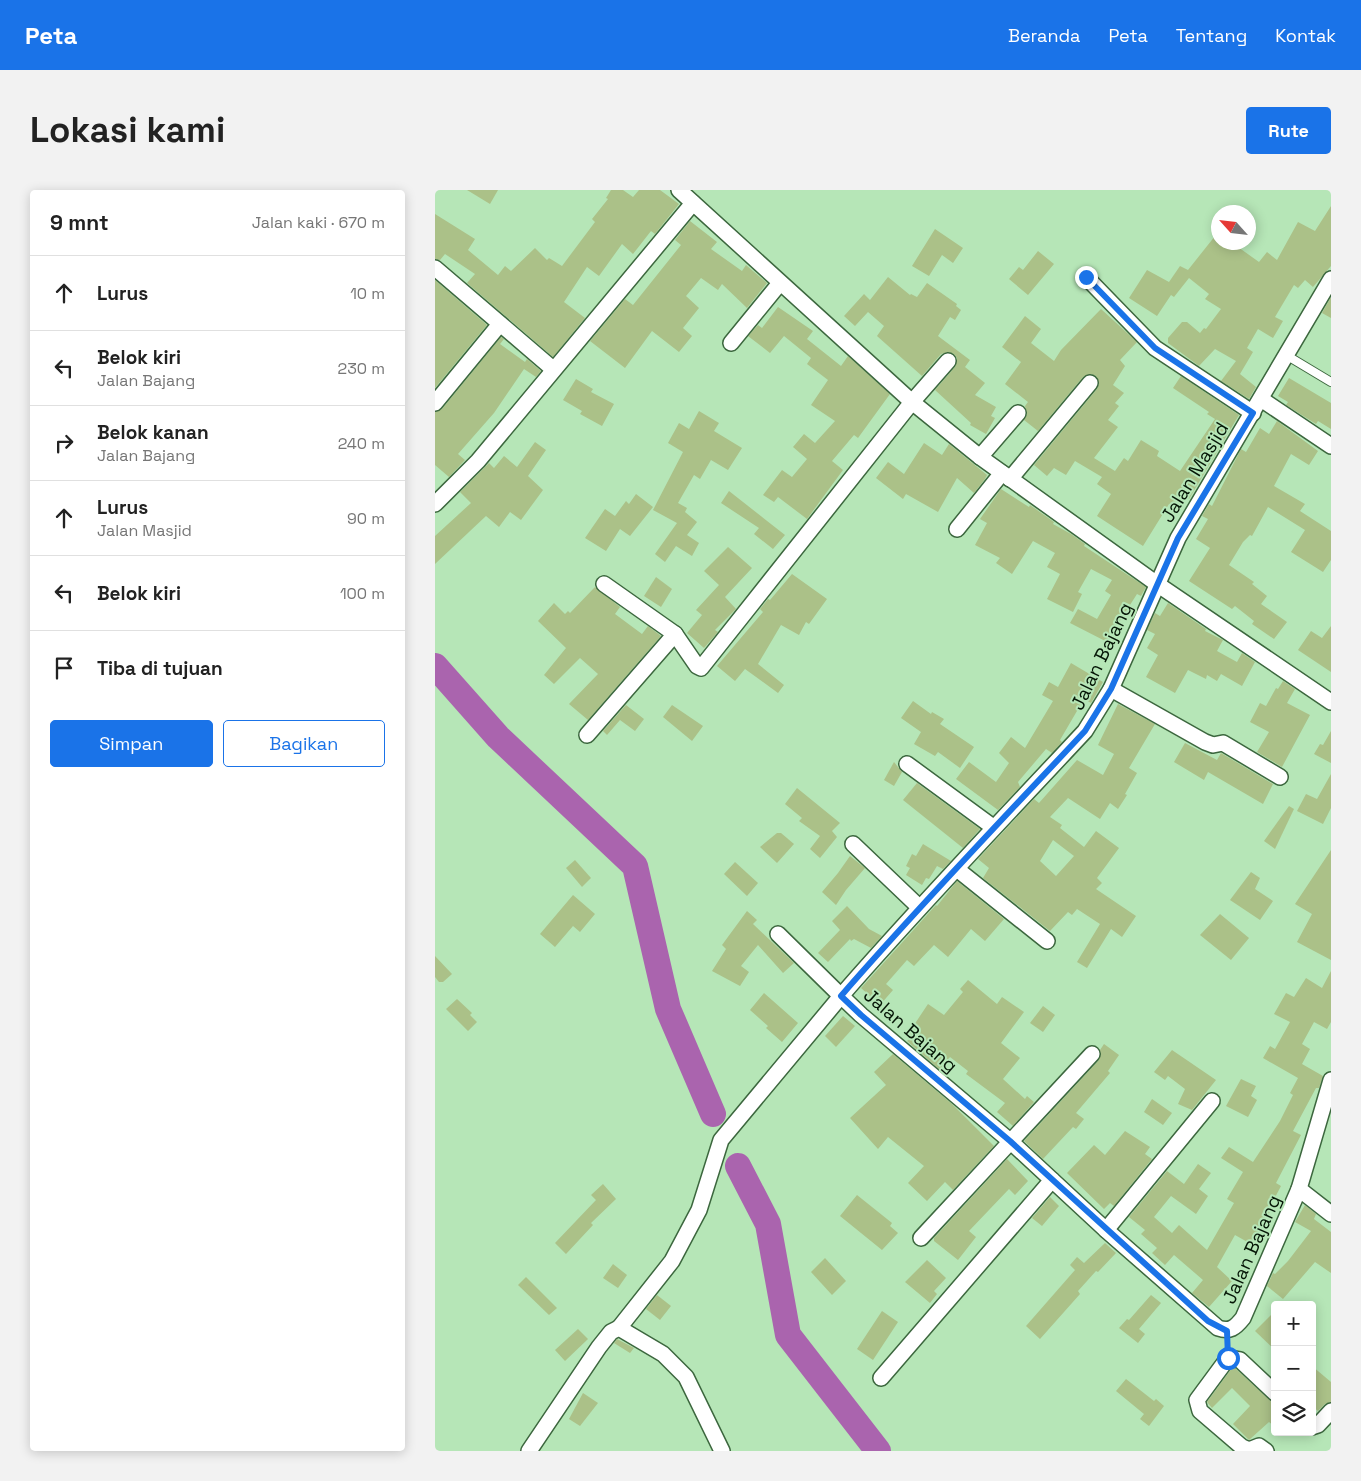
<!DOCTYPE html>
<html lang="id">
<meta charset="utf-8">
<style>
body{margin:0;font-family:"Space Grotesk",sans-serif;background:#f2f2f2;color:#222}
.controls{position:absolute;right:15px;bottom:15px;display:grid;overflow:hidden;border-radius:5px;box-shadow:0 2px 12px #0003}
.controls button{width:45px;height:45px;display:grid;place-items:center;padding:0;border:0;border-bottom:1px solid #e0e0e0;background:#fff;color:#222;font:25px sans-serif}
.compass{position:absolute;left:776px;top:15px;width:45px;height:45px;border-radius:50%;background:#fff;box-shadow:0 2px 12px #0003;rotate:297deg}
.stop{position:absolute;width:15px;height:15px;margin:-11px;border:4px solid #1a73e8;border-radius:50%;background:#fff}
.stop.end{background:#1a73e8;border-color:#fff;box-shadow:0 1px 5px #0008}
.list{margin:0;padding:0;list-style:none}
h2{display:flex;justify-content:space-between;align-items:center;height:65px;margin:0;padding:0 20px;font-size:21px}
h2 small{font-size:16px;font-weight:400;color:#767676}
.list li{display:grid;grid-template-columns:32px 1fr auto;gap:15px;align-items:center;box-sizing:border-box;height:75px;padding:0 20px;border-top:1px solid #e0e0e0}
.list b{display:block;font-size:19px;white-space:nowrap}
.list p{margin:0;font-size:16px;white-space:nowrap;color:#767676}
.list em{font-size:16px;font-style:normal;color:#767676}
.actions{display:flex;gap:10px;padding:15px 20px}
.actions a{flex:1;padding:11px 0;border:1px solid #1a73e8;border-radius:5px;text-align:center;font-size:18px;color:#1a73e8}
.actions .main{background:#1a73e8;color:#fff}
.icon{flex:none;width:28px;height:28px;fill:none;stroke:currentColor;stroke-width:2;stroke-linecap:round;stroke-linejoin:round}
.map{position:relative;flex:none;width:896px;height:1261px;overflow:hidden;border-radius:5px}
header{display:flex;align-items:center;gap:30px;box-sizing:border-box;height:70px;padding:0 25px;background:#1a73e8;color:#fff}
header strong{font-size:24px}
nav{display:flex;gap:28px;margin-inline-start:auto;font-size:18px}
.intro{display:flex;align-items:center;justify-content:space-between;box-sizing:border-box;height:120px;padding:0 30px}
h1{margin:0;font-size:35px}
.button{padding:12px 22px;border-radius:5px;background:#1a73e8;color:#fff;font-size:18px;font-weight:700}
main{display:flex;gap:30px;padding:0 30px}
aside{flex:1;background:#fff;border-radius:5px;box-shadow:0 2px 12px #0003}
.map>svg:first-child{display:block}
</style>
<header>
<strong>Peta</strong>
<nav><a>Beranda</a><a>Peta</a><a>Tentang</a><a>Kontak</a></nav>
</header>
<div class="intro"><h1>Lokasi kami</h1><a class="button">Rute</a></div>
<main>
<aside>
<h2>9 mnt<small>Jalan kaki · 670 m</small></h2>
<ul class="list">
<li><svg class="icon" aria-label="ahead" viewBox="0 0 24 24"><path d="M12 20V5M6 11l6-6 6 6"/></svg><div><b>Lurus</b></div><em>10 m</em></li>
<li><svg class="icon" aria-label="left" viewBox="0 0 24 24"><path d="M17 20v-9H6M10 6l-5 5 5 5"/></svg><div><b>Belok kiri</b><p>Jalan Bajang</p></div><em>230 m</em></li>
<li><svg class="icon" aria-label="right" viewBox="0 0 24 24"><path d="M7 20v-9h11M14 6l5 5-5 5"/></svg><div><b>Belok kanan</b><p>Jalan Bajang</p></div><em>240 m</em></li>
<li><svg class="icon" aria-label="ahead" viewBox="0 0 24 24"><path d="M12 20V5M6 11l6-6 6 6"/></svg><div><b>Lurus</b><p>Jalan Masjid</p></div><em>90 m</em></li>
<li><svg class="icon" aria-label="left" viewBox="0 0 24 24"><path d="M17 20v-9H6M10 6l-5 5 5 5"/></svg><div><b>Belok kiri</b></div><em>100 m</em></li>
<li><svg class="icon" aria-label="arrive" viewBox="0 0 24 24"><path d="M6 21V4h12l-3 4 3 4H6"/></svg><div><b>Tiba di tujuan</b></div></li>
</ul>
<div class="actions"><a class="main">Simpan</a><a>Bagikan</a></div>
</aside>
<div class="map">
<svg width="896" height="1261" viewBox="0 0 896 1261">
<rect width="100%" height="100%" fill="#b6e6b7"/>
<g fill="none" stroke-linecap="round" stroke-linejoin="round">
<g stroke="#aa64ae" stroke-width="26">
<polyline points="0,476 63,547 200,676 233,819 278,924"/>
<polyline points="303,976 333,1034 353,1145 443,1261"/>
</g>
</g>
<g fill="#abc188" fill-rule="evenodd">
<polygon points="32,0 63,0 55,14"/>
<polygon points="176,0 188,0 198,7 204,0 225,0 244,14 220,44 216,41 198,64 187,54 164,86 152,77 129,112 150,128 118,167 32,93 40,84 10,64 5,70 0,69 0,24 40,49 33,60 63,85 70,76 76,81 100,58 112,70 114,68 127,76 160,32 157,29 173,9 171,8"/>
<polygon points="896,16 896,76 878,97 870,90 863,98 859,95 840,127 848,131 838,148 823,139 812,158 818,162 805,184 821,197 814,209 786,191 801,171 780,159 764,176 733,153 733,148 747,132 752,132 765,143 769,138 771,139 786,119 770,109 774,104 754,88 739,107 736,105 722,126 694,108 712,80 734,92 745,76 753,80 784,41 784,52 796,52 824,72 832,62 842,70 863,32 880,41"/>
<polygon points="255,31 282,52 276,59 307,81 311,75 332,93 312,118 287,94 283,100 266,88 251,106 264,118 248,138 257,146 244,162 217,141 190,178 155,151 190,109 198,115 246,55 240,50"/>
<polygon points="500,39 528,58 518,73 507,65 494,86 477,76"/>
<polygon points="603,61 619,74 593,105 574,89 584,77 588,80"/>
<polygon points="453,87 475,105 476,104 482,107 492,93 522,114 521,116 526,120 520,130 515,127 503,146 535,170 530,177 550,193 540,205 561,217 556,226 560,228 551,244 535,235 536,233 500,200 520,177 522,168 519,164 514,162 506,164 487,186 442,146 449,136 433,122 420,136 409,126 429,104 435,110"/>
<polygon points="0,90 52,135 0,198"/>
<polygon points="896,107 896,128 887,123"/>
<polygon points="343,117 378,141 372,149 406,176 413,166 455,204 423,248 419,245 397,271 408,280 372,329 343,307 339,312 328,305 347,280 357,287 372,269 358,257 369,244 380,253 400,231 376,215 393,190 372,174 376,168 349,146 335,163 313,146 323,135 327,138"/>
<polygon points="666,119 702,152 685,170 690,176 678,195 689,203 680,213 684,216 673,230 683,237 659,268 680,281 689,268 693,271 706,250 724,261 722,266 745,281 780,229 772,224 774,222 738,198 746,186 804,225 754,309 746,304 738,317 734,314 708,356 662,326 676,304 662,294 667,287 640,271 631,285 619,278 612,286 599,275 662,199 664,194 661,186 656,184 648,187 603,241 589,230 592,224 590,216 593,212 570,194 586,172 567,157 590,126 606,139 596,153 619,171 626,160"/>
<polygon points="66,147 69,149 65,154 90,172 92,169 106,181 101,187 89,179 59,223 23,264 30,270 14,287 0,275 0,222 7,219"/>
<polygon points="854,188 896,213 896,239 883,231 881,234 851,215 853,212 843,206"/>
<polygon points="141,189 158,199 156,202 179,214 167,236 145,224 147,221 128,210"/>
<polygon points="264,221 284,233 279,241 307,258 293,280 276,270 265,289 259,285 243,313 252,318 250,322 262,332 252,345 264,353 257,366 241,356 230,372 220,364 242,333 218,320 248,262 233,253 244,233 254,239"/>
<polygon points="842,231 883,261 874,275 856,264 839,296 870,314 865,321 896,341 896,370 888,382 856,362 870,340 833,317 817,346 815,345 808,352 794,375 819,392 817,394 832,406 826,414 852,432 839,449 817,434 819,431 800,416 797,419 754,391 775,358 761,349 773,329 767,326 774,314 777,316 806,259 811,262 825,238 834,244"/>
<polygon points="100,252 111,260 93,286 108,300 86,330 75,322 64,337 51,326 0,374 0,346 36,313 25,302 54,273 59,278 69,266 82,277"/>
<polygon points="489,253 507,265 514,254 552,285 550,289 539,303 522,288 503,322 471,304 468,309 441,288 453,272 469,284"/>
<polygon points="566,299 594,317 595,315 619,332 618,334 636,344 650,354 649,356 711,397 706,406 702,404 681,437 686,440 678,455 635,433 643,419 662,429 676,405 670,401 677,390 656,379 643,402 647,404 638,422 612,409 625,384 612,377 620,363 598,351 577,384 561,373 565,368 540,355 552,333 545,329"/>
<polygon points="294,301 350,345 338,359 319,344 324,338 286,313"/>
<polygon points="201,304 218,317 195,346 185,339 171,361 150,348 170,319 180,326 191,311 194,314"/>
<polygon points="293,357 317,378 290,407 301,419 280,440 283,442 269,458 252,443 267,425 261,420 284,395 269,381"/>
<polygon points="357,384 392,409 374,434 371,432 364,445 346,435 323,474 349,495 343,503 310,479 300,491 282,476 328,422 325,419 333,409 335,410"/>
<polygon points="221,387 237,399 226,417 209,406"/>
<polygon points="160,397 185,417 180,424 207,444 213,436 226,446 153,530 134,514 163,484 145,468 119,494 109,485 131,458 103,431 119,413 130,424 133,421 135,423"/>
<polygon points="733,413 771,439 770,441 788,450 782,461 802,472 807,463 820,472 807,496 786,484 782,491 772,485 771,489 753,480 740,503 711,487 723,465 712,458 720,444 712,440 720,423 725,426"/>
<polygon points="896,436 896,482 863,460 876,441 887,448"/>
<polygon points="636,473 668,492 656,513 649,509 625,550 627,552 617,563 611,559 583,592 585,597 563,620 521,589 534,572 561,592 574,573 564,563 576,547 590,558 618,511 607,505 614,492 623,497"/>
<polygon points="848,491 860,499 852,513 875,525 847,577 822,562 834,542 815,532 825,513 831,516 841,498 843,499"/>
<polygon points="478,511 496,524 497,522 509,529 505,534 539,557 525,578 503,562 500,566 479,554 486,542 466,528"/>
<path d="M683,514L720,534L694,578L702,583L690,604L692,605L683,619L675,613L665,629L633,608L615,627L627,635L625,638L649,657L661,641L684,658L662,688L667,693L661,699L701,726L687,747L676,739L652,778L642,772L665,734L642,719L637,725L633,722L615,741L548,688L554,678L543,669L599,609L604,613L642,570L668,585L679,564L663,555ZM618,650L639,666L621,686L605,671Z"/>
<polygon points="191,515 209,529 200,541 185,530 172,545 168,541"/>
<polygon points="237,515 268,536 257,551 228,527"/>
<polygon points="896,541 896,573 879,564 885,554 888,555"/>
<polygon points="750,553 782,570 786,563 838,594 828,614 773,582 769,590 739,572"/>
<polygon points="459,572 467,582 459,596 449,590"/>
<polygon points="896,584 896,618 888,634 862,621 871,604 882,609"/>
<polygon points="482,593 545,639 528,658 468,610"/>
<polygon points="362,598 405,633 397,641 402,647 385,668 375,659 385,646 364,631 367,628 350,614"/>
<polygon points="854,616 859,619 840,659 829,651"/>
<polygon points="342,643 346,643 359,654 342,673 325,657"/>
<polygon points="488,654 516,671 508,679 502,676 494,689 491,688 487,695 471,685 475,678 471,676 477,664 481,666"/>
<polygon points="896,660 896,770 862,752 877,724 860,714"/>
<polygon points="415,666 430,678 411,700 401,715 387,702 403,683"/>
<polygon points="140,670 156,688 147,697 131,678"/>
<polygon points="300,672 323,693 312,706 289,684"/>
<polygon points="816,682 825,688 820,699 838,711 825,730 795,710"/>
<polygon points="522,691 569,729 550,751 536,739 513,767 499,755 479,776 472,770 451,794 458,800 445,815 426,798 501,715 502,716"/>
<polygon points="138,705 160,724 145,742 138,736 120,757 105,744"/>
<polygon points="412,716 434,739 447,746 436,758 419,749 416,751 415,749 393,772 383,763 405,740 397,731"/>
<polygon points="312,721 322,730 318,734 359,773 348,783 323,755 306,776 314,782 305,796 277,781 291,759 287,755"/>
<polygon points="785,724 814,748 796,770 765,745"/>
<polygon points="0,766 17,784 8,792 4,792 0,787"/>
<polygon points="896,781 896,832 892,839 879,832 867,854 875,859 867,874 888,886 884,898 881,898 858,941 866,945 841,993 846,996 834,1019 836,1020 816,1054 800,1045 782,1077 797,1091 774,1117 757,1103 768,1090 739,1065 730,1075 717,1063 722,1058 706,1044 710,1040 694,1027 732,981 749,994 763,974 776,983 764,999 773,1006 761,1024 736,1006 719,1027 737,1043 744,1035 772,1060 799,1013 792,1009 808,982 786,968 794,957 818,972 845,931 858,905 855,903 863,888 828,868 835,856 840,859 855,832 839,824 851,803 859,807 871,788 887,798"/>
<polygon points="533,790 562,814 567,807 589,822 566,853 585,868 568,889 590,909 592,906 599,912 578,936 562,922 570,913 531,884 533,881 515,867 505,880 472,851 477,846 473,844 493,814 509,825 528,802 525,799"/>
<polygon points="329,803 363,833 347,852 331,838 333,836 315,820"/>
<polygon points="22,809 37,823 35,825 42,832 33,841 11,819"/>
<polygon points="608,816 620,825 608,842 595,833"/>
<polygon points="408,826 420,836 401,857 390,846"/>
<polygon points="669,854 684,865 673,881 675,883 641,923 649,929 641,939 638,937 608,969 589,951 664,870 665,860"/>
<polygon points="737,860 781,890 757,920 743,914 750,899 733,886 730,890 719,882"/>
<polygon points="458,864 517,914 559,956 518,1000 510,992 492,1011 473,993 489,976 453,947 443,959 415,928 451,895 439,882"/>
<polygon points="806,889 821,896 816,906 822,910 813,927 791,916"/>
<polygon points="717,909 737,923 728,935 709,922"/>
<polygon points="690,941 715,957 710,964 717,969 679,1016 675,1013 669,1019 632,983 659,955 670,965"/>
<polygon points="572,969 593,991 580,1005 574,999 534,1041 541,1047 523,1070 499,1051 499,1048"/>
<polygon points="168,994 181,1009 156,1033 158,1035 131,1064 120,1053 161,1010 156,1005"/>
<polygon points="422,1005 457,1033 455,1036 463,1043 447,1060 405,1026"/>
<polygon points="615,1007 624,1016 607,1036 597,1028"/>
<polygon points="870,1015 881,1024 879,1029 896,1042 896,1083 880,1072 848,1109 832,1096 838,1083 840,1084 853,1071 876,1041 860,1032"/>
<polygon points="670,1053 681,1063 663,1082 661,1081 643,1101 645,1104 605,1149 591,1136 640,1080 635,1075 642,1067 649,1073"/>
<polygon points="390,1068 411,1091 397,1105 376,1082"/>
<polygon points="492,1070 511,1088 499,1101 502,1104 495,1113 470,1092"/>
<polygon points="178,1074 192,1085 183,1098 168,1088"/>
<polygon points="91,1087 122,1118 114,1125 83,1095"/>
<polygon points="222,1105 236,1116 225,1130 211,1119"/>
<polygon points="716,1105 726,1113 704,1139 710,1144 703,1153 684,1138 692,1129 694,1130"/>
<polygon points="447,1121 463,1132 438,1170 422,1159"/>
<polygon points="840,1121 840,1160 820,1141"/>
<polygon points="143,1139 153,1149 130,1171 120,1160"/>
<polygon points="182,1149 199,1158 195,1163 179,1153"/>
<polygon points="877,1176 896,1192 896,1212 890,1214 883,1221 877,1216"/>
<polygon points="797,1178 801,1179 840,1215 840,1237 834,1232 814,1250 798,1234 815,1216 797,1198 777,1218 772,1212"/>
<polygon points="691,1189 719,1211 721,1209 729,1216 714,1236 705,1229 709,1224 681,1201"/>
<polygon points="148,1203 163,1213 145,1236 134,1229"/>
</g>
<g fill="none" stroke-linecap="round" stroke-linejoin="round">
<defs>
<polyline id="service" points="851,165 896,192"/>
<g id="minor">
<polyline points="244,0 477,212 545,267 722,394 896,512"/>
<polyline points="0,78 118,179"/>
<polyline points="651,87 720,158 818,223"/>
<polyline points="296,153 345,93"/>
<polyline points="826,209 896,256"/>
<polyline points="0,213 65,134"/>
<polyline points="545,267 583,223"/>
<polyline points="575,289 655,193"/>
<polyline points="0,314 43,271 258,13"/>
<polyline points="522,339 567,283"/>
<polyline points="169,394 240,444 262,476 266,478 477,212 513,171"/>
<polyline points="676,499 770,552 778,555 788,553 845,587"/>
<polyline points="152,545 240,444"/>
<polyline points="472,574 558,637"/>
<polyline points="418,654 484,717"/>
<polyline points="523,680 612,751"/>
<polyline points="896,890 864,999 896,1024"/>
<path d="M864,999L808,1128C800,1138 795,1142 783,1138L671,1040L575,951L426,825L406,806C485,715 568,629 650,541L676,499L743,348L896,89"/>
<polyline points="671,1040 777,911"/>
<polyline points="486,1048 657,864"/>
<polyline points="184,1138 237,1071 264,1020 286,950 406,806 343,744"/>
<polyline points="446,1188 617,990"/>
<polyline points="877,1237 883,1235 896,1221"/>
<polyline points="94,1261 164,1157 176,1142 184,1138 228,1164 251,1187 287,1261"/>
<polyline points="831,1261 824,1256 814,1260 807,1257 765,1221 762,1210 793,1168 805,1170 840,1203"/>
</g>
</defs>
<use href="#service" stroke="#3c673e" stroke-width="10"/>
<use href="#minor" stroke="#3c673e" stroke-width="18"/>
<use href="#service" stroke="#fff" stroke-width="8"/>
<use href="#minor" stroke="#fff" stroke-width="15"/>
</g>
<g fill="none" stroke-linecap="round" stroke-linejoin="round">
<path stroke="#1a73e8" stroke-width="6" d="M651,87L720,158L818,223L743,348L676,499L650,541C568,629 485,715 406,806L426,825L575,951L773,1131L792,1141L793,1168"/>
</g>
<g text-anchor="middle" stroke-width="4" stroke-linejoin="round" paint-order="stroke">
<g font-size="19" fill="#051606" stroke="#b6e6b7">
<text transform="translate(759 282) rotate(-59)" y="7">Jalan Masjid</text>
<text transform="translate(666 466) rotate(-64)" y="7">Jalan Bajang</text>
<text transform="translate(476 840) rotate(41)" y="7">Jalan Bajang</text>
<text transform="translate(816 1059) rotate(-66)" y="7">Jalan Bajang</text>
</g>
</g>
</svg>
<div class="controls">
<button>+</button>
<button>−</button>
<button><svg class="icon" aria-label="layers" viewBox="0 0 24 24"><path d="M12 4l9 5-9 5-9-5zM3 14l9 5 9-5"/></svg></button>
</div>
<svg class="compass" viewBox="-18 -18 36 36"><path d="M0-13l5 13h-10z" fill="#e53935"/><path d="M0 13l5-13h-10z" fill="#767676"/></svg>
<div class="stop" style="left:793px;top:1168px"></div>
<div class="stop end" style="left:651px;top:87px"></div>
</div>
</main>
